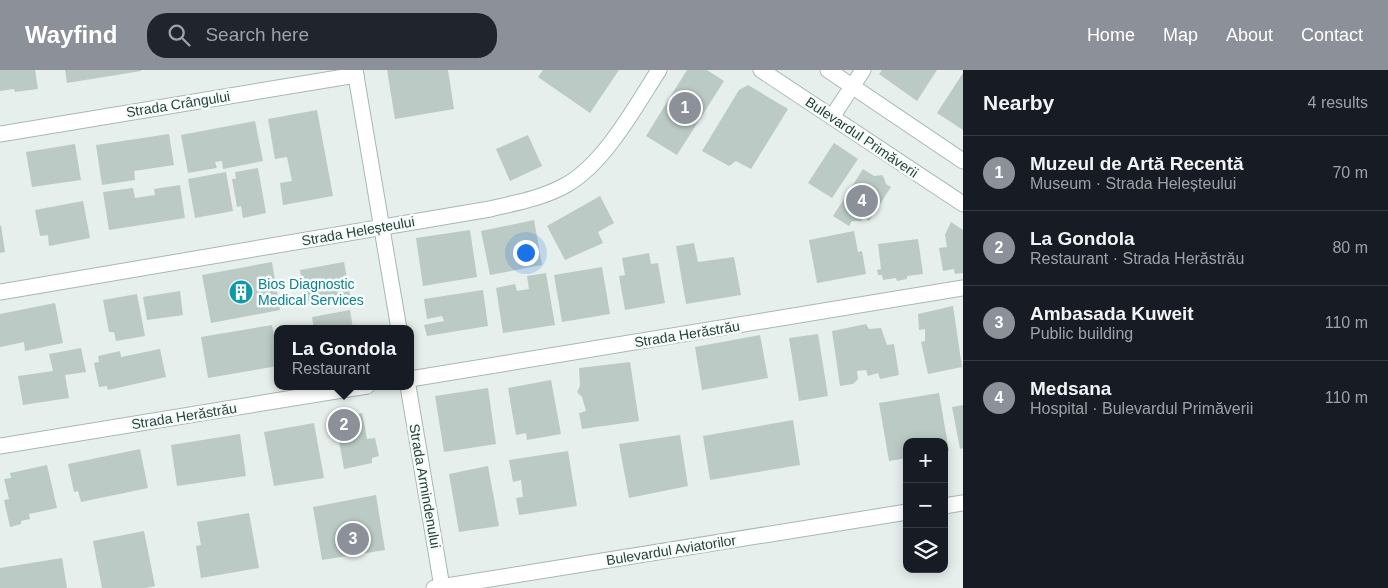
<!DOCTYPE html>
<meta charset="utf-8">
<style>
body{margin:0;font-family:Arial,sans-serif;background:#20242c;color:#f1f3f6}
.controls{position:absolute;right:15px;bottom:15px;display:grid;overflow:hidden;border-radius:10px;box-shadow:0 2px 12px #0003}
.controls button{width:45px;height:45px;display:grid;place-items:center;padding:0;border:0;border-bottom:1px solid #363941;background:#171b24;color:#f1f3f6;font:25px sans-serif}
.you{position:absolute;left:525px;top:182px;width:18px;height:18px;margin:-12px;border:4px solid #fff;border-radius:50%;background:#1a73e8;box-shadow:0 0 0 8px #1a73e833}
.badge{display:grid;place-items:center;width:32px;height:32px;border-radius:50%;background:#8c9099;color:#fff;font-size:16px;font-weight:700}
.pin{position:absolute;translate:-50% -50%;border:2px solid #fff;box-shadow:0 1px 5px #0006}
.popup{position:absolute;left:274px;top:255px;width:140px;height:65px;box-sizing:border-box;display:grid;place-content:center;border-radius:10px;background:#171b24;filter:drop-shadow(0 1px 4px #0005);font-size:16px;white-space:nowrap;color:#9ea1a6}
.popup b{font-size:19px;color:#f1f3f6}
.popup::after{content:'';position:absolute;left:50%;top:100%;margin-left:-10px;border:10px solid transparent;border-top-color:#171b24}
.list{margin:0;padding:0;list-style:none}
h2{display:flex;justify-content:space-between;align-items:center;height:65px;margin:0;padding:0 20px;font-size:21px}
h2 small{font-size:16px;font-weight:400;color:#9ea1a6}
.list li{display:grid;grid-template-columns:32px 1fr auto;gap:15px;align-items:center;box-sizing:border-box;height:75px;padding:0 20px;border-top:1px solid #363941}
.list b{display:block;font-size:19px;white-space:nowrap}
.list p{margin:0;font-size:16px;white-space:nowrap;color:#9ea1a6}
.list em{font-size:16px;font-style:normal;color:#9ea1a6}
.icon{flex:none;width:28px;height:28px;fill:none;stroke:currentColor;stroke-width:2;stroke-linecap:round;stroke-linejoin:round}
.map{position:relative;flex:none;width:963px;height:518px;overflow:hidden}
header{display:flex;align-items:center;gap:30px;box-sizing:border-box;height:70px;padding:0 25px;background:#8c9099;color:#fff}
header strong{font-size:24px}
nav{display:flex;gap:28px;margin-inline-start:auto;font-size:18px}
.search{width:350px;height:45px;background:#20242c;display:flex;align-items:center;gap:12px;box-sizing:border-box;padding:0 18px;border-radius:20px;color:#9ea1a6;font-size:19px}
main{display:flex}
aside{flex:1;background:#171b24}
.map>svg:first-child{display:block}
</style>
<header>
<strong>Wayfind</strong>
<div class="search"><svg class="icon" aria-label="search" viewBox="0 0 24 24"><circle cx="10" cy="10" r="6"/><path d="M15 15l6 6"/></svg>Search here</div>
<nav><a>Home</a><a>Map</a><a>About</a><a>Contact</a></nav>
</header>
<main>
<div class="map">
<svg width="963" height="518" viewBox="0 0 963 518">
<rect width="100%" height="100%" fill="#e6efeb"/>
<g fill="#bbcac4">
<polygon points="0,0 35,0 38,19 15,22 14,19 0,21"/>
<polygon points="65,0 141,0 141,1 67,13"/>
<polygon points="387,0 448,0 454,39 395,49"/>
<polygon points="543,0 619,0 590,43 538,7"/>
<polygon points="687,0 707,0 724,11 677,85 646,66"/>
<polygon points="882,0 937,0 917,31 879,4"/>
<polygon points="963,3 963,60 937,43"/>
<polygon points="748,15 788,39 751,99 736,91 729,96 702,81 739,20"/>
<polygon points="317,40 333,126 283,135 280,113 292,111 287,87 275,89 268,49"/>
<polygon points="255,51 263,91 223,99 222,91 215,92 217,98 188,103 181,65"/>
<polygon points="169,64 174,95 134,101 135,110 102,115 96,75"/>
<polygon points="528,65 542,96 510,111 496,79"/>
<polygon points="834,73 858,89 832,128 808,113"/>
<polygon points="75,74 81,110 32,117 26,82"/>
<polygon points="258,98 266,143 243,148 241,136 237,137 232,109 236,109 235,102"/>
<polygon points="863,99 874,106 882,105 884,108 886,114 891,117 869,151 863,147 861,151 852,151 849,156 833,146"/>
<polygon points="226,102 233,141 195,148 188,109"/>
<polygon points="180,115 185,148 109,160 103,122 133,118 135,128 155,125 154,119"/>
<polygon points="600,126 614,153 598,162 603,173 565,190 547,156"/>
<polygon points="83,131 90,168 49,176 48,165 40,166 35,140"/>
<polygon points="534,150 542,195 490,205 481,161"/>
<polygon points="951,152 963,160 963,203 955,204 954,199 943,201 939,178 947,177 945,165"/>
<polygon points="1,155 5,182 0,183 0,156"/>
<polygon points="470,160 477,207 423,216 416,168"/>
<polygon points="854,161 858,182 862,181 866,204 817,213 809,170"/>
<polygon points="918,169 923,204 907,206 907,209 897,211 896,208 883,210 882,205 878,205 877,200 881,199 878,174"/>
<polygon points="694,173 698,192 734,187 741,225 686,234 676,176"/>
<polygon points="649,183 651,194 658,193 665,233 625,240 619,206 625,205 622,188"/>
<polygon points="272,192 280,240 211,253 202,205"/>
<polygon points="344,192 350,225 306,234 300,200"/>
<polygon points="602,197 610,244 562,252 554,205"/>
<polygon points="546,203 555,255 503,263 496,218 515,214 517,221 529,219 527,206"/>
<polygon points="483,220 488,256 427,266 424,255 444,251 442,246 427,249 424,229"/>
<polygon points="180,221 183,245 147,250 143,227"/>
<polygon points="137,224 145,266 116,271 114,262 109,262 103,230"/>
<polygon points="55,233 63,273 25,281 24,272 0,277 0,244"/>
<polygon points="953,236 962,297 928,304 921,272 925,271 925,259 919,260 918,244"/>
<polygon points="350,240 353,259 314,259 312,247"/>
<polygon points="866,254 869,259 881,258 887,275 894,274 899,305 880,309 878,303 868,306 866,300 857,301 858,309 853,314 840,316 832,261"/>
<polygon points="272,255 278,286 278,296 208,308 201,267"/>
<polygon points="818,264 828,326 799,331 789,268"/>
<polygon points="760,265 768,308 702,320 695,277"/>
<polygon points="81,278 86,302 65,305 69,328 23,335 18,306 53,301 49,284"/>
<polygon points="160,279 166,307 108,320 107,316 99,317 94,293 99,292 98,286 120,281 121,287"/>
<polygon points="630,292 639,351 582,359 579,343 586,341 582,327 577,322 580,316 579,298"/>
<polygon points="551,310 561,364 527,370 526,363 516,365 508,318"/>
<polygon points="488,318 496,374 444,382 435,326"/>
<polygon points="939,323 949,381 944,381 944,372 907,372 907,388 889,391 879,333"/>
<polygon points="963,335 963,378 960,379 952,337"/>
<polygon points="362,343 367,369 375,368 379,386 372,388 372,393 344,399 335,348"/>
<polygon points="793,350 800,395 710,410 703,366"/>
<polygon points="314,353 324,408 274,416 264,362"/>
<polygon points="240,364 246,406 177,416 171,375"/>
<polygon points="680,365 688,416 629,428 619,374"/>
<polygon points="140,379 148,418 81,432 78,421 74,422 68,394"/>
<polygon points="568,381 577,436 519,445 516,428 523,427 521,410 513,412 509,390"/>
<polygon points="47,395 57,438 29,444 30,449 21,451 21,454 10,457 4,430 9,429 4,409 11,408 10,403"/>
<polygon points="488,396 499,456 459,462 449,404"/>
<polygon points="376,425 385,480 322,490 313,437"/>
<polygon points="249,443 259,498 201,508 196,476 201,475 197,452"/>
<polygon points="144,461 155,516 146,518 102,518 93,471"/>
<polygon points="62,488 67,518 0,518 0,498"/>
</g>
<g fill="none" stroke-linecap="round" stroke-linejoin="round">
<defs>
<g id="minor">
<polyline points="355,0 399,259"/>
<polyline points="761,0 963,134"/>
<polyline points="828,0 963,91"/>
<polyline points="832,47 863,0"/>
<polyline points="0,64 356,5"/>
<path d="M0,222L490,139C515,133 543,128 566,115C605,93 635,37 659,0"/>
<polyline points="410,309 963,218"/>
<polyline points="408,316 442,517"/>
<polyline points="0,376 367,316"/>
<polyline points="944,436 963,433"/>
<polyline points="434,518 907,442"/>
</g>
</defs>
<use href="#minor" stroke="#a8b8b2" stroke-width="17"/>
<use href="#minor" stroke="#fff" stroke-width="15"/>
</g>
<defs>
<symbol id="building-disc" viewBox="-11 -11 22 22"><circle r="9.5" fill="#0f9aa8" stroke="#f7fbf9"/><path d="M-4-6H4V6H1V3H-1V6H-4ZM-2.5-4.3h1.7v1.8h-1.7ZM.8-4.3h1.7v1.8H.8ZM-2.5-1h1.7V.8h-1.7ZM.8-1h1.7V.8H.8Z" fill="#fff"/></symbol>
</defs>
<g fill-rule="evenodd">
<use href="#building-disc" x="227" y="208" width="28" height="28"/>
</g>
<g text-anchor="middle" stroke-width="5" stroke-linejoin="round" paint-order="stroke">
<g font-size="14" fill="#24423a" stroke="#f7fbf9">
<text transform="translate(178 34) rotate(-9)" y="5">Strada Crângului</text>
<text transform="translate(862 67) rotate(34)" y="5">Bulevardul Primăverii</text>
<text transform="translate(358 161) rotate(-10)" y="5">Strada Heleșteului</text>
<text transform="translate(687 264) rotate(-9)" y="5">Strada Herăstrău</text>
<text transform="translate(184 346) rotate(-9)" y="5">Strada Herăstrău</text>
<text transform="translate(425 416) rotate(80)" y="5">Strada Armindenului</text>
<text transform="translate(671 480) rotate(-9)" y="5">Bulevardul Aviatorilor</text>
</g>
<g font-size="14" fill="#0d838f" stroke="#f7fbf9" text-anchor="start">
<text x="258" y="219">Bios Diagnostic<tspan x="258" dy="16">Medical Services</tspan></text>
</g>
</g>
</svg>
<div class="controls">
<button>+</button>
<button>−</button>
<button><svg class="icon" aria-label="layers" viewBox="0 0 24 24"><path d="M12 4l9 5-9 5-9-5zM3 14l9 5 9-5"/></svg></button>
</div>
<div class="you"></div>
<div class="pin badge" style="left:685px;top:38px">1</div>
<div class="pin badge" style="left:344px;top:355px">2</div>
<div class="popup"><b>La Gondola</b>Restaurant</div>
<div class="pin badge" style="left:353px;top:469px">3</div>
<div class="pin badge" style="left:862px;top:131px">4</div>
</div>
<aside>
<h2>Nearby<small>4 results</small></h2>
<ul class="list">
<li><span class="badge">1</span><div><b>Muzeul de Artă Recentă</b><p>Museum · Strada Heleșteului</p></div><em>70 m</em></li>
<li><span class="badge">2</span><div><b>La Gondola</b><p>Restaurant · Strada Herăstrău</p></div><em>80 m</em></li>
<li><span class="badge">3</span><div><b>Ambasada Kuweit</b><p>Public building</p></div><em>110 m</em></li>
<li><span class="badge">4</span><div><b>Medsana</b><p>Hospital · Bulevardul Primăverii</p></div><em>110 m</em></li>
</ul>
</aside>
</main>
